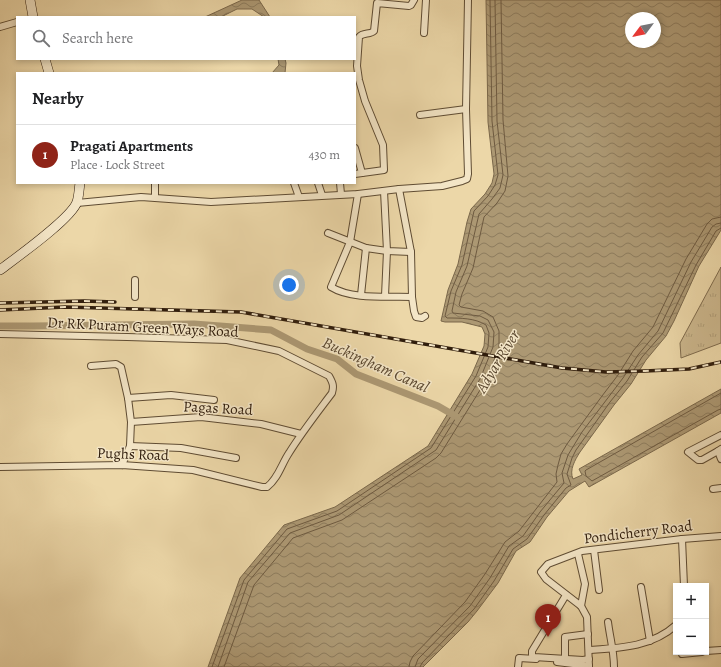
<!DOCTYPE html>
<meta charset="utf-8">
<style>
body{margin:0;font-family:Alegreya,serif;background:#f6f6f6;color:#202124}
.controls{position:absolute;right:12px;bottom:12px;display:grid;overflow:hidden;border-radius:0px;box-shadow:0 2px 6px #0003}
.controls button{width:36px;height:36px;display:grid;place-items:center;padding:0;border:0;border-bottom:1px solid #e0e0e0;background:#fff;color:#202124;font:20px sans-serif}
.compass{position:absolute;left:625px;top:12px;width:36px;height:36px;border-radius:50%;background:#fff;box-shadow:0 2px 6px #0003;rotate:238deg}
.you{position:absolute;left:289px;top:285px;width:14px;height:14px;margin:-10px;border:3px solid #fff;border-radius:50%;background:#1a73e8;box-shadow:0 0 0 6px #1a73e833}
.badge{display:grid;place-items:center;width:26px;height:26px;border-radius:50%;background:#8f2418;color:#fff;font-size:13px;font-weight:700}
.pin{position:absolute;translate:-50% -33px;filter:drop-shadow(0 1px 2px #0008)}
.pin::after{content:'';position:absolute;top:21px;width:14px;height:12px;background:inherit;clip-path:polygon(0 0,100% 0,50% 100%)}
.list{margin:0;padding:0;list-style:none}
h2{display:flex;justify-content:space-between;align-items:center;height:52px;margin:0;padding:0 16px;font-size:17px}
h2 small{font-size:13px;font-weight:400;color:#757577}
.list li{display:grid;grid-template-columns:26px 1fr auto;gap:12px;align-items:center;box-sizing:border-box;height:60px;padding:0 16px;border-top:1px solid #e0e0e0}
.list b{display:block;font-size:15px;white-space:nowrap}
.list p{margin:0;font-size:13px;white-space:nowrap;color:#757577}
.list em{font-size:13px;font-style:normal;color:#757577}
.icon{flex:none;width:22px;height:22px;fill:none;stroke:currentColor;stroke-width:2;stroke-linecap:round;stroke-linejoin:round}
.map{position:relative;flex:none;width:721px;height:667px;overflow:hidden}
.search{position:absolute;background:#fff;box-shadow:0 2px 6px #0003;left:16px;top:16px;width:340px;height:44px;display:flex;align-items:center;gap:10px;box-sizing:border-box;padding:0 14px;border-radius:0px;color:#757577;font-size:15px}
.panel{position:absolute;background:#fff;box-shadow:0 2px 6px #0003;left:16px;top:72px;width:340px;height:112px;border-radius:0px}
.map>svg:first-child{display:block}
</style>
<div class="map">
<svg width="721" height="667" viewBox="0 0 721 667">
<defs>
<pattern id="grass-tufts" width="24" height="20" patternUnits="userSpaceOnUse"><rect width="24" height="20" fill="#ccb78d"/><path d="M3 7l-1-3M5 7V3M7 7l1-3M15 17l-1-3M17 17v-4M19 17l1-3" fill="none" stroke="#b09d78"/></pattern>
<pattern id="water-waves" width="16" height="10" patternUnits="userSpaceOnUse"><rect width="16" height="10" fill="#ac9873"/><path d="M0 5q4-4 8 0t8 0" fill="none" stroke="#8c7b5d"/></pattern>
</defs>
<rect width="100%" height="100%" fill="#ecd7a8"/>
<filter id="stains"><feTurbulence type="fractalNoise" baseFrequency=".005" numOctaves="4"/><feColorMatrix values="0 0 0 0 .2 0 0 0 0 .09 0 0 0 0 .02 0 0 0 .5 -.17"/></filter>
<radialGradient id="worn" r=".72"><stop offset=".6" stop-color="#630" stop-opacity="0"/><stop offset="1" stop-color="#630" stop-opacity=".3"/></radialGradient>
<polygon fill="url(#grass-tufts)" stroke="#7e6a4c" points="721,267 721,343 681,358 680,343"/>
<g fill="url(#water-waves)" stroke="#7a674a" fill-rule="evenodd">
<polygon points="242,0 259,0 270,17 264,17 252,9 237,9 221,17 205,17"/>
<path d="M486,0H721V230L699,266L674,321L666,336L646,360L631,384L614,405L580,452C575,460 569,470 573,479L582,475L579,469L721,389V413L589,487L585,481L569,491L547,517L530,542L516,551L498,583L477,611L468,622L423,667H208L240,578L284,525L335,507L428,446L472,374L484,346L485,334L482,327L462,322H445L441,321L448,290L458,264L467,222L471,209L485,194L492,183L494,174L488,122ZM631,18H655V42H631Z"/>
<polygon points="278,59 285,59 286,63 285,73 272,73 279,65"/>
</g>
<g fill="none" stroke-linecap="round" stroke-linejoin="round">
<g stroke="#6e5a40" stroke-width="1">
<polyline points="721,393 586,470 585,471 586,476 592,481 718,410 721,409"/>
<path d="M212,667L244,580L287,529L337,511L431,448L476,376L488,347L489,333L486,325C475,318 460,318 447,318L445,316L451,291L462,265L474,211L488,196L495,185L498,175L492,121L490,0"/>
<polyline points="218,667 248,582 290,533 339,515 436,450 480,379 493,347 494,332 488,320 480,316 453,313 452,311 456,292 467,266 479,214 492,199 500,188 503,175 497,121 495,0"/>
<polyline points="224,667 254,585 293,538 342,520 436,458 441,453 485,382 499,348 499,331 493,317 483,311 461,307 459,305 462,294 473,268 484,217 497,203 505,191 508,176 503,120 501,0"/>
<polyline points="409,667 410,662 413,656 465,602 485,574 505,542 519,531 557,482 556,474 558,465 561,454 567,444 602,396 618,375 633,351 653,327 686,259 707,224 712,219 721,217"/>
<polyline points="415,667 418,659 470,606 490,578 509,546 523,536 540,512 564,483 562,473 568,455 582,432 623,378 638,355 658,331 691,262 712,227 716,224 721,223"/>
<polyline points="420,667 422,663 474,609 494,581 513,549 527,539 544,515 566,488 571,485 567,474 572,458 576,450 610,402 627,381 642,357 663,333 696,265 716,231 721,228"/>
</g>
<polyline stroke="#ac9873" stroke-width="7" points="0,326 33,326 194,324 271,330 307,349 337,359 356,374 438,406 457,417"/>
<defs>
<g id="street">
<polyline points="0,27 17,22"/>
<polyline points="424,33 426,0"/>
<polyline points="420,115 466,109"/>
<polyline points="355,148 362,173"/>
<path d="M355,174L384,170L383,145L365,101L359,80L357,66L359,37C363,32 370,35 374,31L377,3L409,6L411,5L414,0"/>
<polyline points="155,183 155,197"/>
<polyline points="294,183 299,197"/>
<polyline points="318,183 322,195"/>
<polyline points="340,183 341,194"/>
<polyline points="399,189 411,252 412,297 414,311 416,317 422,318 425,316"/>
<polyline points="384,191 387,251 385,296"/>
<path d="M358,194L350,242L331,287C352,300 388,296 412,297"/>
<polyline points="77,203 141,197 211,202 358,194 399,189 442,186 462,181 467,179 468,174 466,109 468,0"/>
<polyline points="328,233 366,248 387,251 411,252"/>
<polyline points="135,280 135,297"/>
<polyline points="361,295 366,248"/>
<path d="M0,334L127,337L227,340L279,351L329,376C333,383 334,386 332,393C317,413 302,432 289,453C282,463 278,479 267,487H262L193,470L122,465L0,467"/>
<polyline points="91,366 116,364 121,367 128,398 131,422 130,446 122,465"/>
<polyline points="128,398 171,395 214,400"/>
<polyline points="131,422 201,417 261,424 301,434"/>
<polyline points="130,446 181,448 236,458"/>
<polyline points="721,449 718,451 721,459"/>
<polyline points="718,451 702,460 698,460 688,452 721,435"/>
<polyline points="713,489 721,488"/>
<polyline points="682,539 684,586"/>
<polyline points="594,550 599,590"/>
<polyline points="578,554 585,584 581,606"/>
<polyline points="641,587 650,641"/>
<polyline points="566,595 532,651 532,655 534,657 583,660 589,659"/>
<path d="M608,622C610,638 614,651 614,667"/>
<path d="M589,650C620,648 652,647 676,625"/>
<polyline points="706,651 721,650"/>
<polyline points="682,654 702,652"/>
<polyline points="565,659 565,637 588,634"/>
<polyline points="557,662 589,666"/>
<polyline points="518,667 519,658 536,659"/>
<polyline points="589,667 587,617 581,606 546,579 541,572 548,564 582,551 682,539 721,536"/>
</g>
<g id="secondary">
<polyline points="30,0 33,17"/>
<polyline points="45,59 49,73"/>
<path d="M0,270C17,257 71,219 77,202C79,196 79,189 80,183"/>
</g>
</defs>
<use href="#street" stroke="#5f4c33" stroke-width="8"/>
<use href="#secondary" stroke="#301d0c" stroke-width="10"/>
<use href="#street" stroke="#f3e5c6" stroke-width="6"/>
<use href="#secondary" stroke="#f3e5c6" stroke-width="9"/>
<defs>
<g id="rail">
<polyline points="0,303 84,301 115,302"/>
<polyline points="0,310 65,307 241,312 562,368 606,372 645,371 689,369 721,362"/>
</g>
</defs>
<use href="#rail" stroke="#301d0c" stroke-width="3.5"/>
<use href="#rail" stroke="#f3e5c6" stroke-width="2" stroke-dasharray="6" stroke-linecap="butt"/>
</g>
<g text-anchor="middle" stroke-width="3" stroke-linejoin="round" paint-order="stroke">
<g font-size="15" fill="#301d0c" stroke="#f3e5c6">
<text transform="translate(143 327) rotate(3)" y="5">Dr RK Puram Green Ways Road</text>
<text transform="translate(218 408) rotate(3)" y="5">Pagas Road</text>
<text transform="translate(133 454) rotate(2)" y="5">Pughs Road</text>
<text transform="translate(638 532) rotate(-7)" y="5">Pondicherry Road</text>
</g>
<g font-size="16" font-style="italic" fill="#5b4830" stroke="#f3e5c6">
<text transform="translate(497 361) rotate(-59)" y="6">Adyar River</text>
<text transform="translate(376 364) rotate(24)" y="6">Buckingham Canal</text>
</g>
</g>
<rect width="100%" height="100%" filter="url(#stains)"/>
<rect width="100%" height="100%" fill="url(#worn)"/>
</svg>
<div class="controls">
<button>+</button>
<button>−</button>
</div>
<svg class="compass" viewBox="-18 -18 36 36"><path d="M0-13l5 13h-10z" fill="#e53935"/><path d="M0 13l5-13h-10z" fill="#757577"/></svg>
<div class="you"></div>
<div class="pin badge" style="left:548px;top:637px">1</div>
<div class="search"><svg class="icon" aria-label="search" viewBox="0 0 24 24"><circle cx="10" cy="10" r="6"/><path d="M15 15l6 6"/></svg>Search here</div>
<section class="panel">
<h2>Nearby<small></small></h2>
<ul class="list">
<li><span class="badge">1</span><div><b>Pragati Apartments</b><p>Place · Lock Street</p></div><em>430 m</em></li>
</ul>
</section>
</div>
